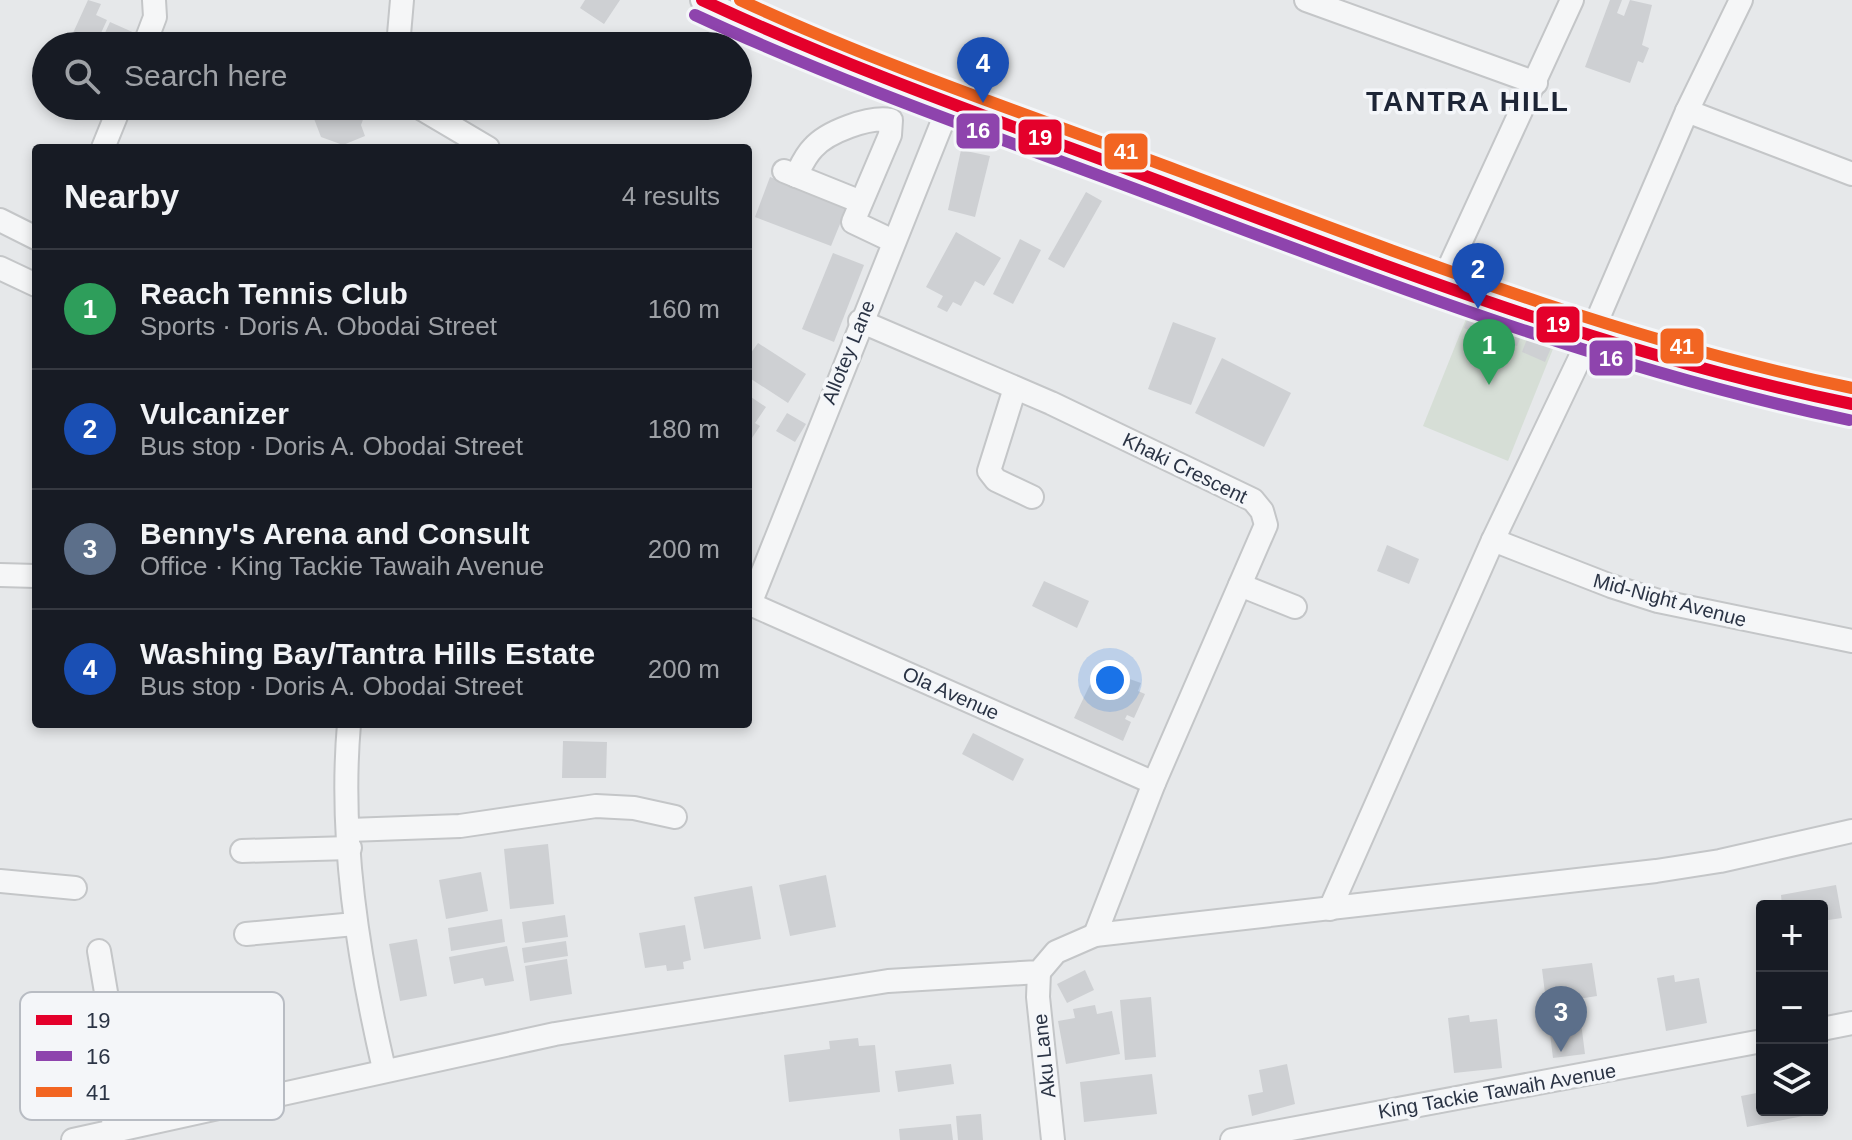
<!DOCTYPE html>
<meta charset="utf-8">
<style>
body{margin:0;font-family:Arial,sans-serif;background:#20242c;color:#f1f3f6}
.controls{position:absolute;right:24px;bottom:24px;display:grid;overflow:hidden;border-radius:8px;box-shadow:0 4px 12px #0003}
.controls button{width:72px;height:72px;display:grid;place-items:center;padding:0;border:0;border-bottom:2px solid #363941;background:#171b24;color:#f1f3f6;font:40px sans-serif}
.you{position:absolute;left:1110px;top:680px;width:28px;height:28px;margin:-20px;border:6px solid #fff;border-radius:50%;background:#1a73e8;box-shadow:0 0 0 12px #1a73e833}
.badge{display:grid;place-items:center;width:52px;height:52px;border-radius:50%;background:#2563eb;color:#fff;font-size:26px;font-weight:700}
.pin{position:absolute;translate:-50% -66px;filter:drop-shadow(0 2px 4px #0008)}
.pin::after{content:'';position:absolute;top:42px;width:28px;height:24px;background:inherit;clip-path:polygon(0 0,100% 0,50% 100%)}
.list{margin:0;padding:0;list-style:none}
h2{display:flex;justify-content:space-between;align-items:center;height:104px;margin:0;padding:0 32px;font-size:34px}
h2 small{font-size:26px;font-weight:400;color:#9ea1a6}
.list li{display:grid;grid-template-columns:52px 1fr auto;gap:24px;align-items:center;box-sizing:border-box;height:120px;padding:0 32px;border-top:2px solid #363941}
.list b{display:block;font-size:30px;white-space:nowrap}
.list p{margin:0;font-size:26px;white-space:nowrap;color:#9ea1a6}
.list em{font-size:26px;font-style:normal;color:#9ea1a6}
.icon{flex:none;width:44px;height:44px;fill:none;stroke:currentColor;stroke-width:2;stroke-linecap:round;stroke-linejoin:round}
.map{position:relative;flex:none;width:1852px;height:1140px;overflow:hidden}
.search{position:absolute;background:#171b24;box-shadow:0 4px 12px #0003;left:32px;top:32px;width:720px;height:88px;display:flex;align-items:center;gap:20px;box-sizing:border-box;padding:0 28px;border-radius:44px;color:#9ea1a6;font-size:30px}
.panel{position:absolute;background:#171b24;box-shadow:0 4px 12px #0003;left:32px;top:144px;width:720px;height:584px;border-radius:8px}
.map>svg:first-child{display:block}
</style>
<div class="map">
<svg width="1852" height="1140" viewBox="0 0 1852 1140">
<rect width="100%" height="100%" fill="#e6e8ea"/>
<polygon fill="#d6ded6" points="1470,309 1555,344 1508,461 1423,426"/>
<g fill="#ced0d3">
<polygon points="88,0 101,4 96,15 107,20 95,46 72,46 68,44"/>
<polygon points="585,0 620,0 604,24 580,8"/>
<polygon points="1610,0 1622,0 1617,13 1624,16 1630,0 1652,5 1642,45 1649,48 1643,63 1638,61 1630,83 1585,67"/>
<polygon points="110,22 137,34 131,46 99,46"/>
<polygon points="327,106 368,106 361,125 365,136 343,145 321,137 313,116 325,112"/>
<polygon points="961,150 990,156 975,217 948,210"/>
<polygon points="770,177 847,207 831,246 755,217"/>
<polygon points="1086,192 1102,201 1064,268 1048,259"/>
<polygon points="956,232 1001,258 984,286 975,281 961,306 953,302 947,312 937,307 943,296 926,287"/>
<polygon points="1020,239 1041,250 1013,304 993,294"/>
<polygon points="833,253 864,265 834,342 802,329"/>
<polygon points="1469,315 1487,322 1482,335 1464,328"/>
<polygon points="1173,322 1216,338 1191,405 1148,389"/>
<polygon points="1499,323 1523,332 1517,346 1494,337"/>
<polygon points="1527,339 1551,348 1545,362 1522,352"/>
<polygon points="758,343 806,374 788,403 748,377 748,357"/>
<polygon points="1222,358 1291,393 1264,447 1195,413"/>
<polygon points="748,395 766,407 755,423 760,426 748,444"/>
<polygon points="787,413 806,424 795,442 776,431"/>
<polygon points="1387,545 1419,559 1409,584 1377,571"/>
<polygon points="1044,581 1089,601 1077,628 1032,606"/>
<polygon points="1098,668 1141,683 1138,691 1145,694 1134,718 1127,715 1125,719 1131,722 1123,741 1074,718"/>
<polygon points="973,733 1024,759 1013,781 962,754"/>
<polygon points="563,741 607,742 606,778 562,778"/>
<polygon points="548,844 554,904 510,909 504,849"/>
<polygon points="481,872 488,911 446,919 439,880"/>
<polygon points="826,875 836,927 790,936 779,885"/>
<polygon points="1836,885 1842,918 1822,921 1822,906 1782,906 1781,895"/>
<polygon points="752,886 761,939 704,949 694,897"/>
<polygon points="565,915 568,937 525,943 522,922"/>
<polygon points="502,919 505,942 451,951 448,928"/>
<polygon points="685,925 691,960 683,962 684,969 667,971 666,965 645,968 639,933"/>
<polygon points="417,939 427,996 400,1001 389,944"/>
<polygon points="566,941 568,956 524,963 522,948"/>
<polygon points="507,946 514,981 485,986 483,978 454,984 449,957"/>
<polygon points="567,959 572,994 530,1001 525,966"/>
<polygon points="1592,963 1597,996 1578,999 1585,1054 1553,1058 1542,969"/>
<polygon points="1085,970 1094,990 1067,1003 1057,984"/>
<polygon points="1674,975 1675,982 1699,978 1707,1023 1666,1031 1657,978"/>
<polygon points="1151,997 1156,1057 1125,1060 1120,1000"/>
<polygon points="1095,1005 1097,1014 1112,1011 1120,1054 1066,1064 1058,1021 1075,1018 1073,1009"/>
<polygon points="1469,1015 1470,1022 1497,1019 1502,1068 1454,1073 1448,1018"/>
<polygon points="858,1038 859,1046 875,1045 880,1092 789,1102 784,1055 830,1049 829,1041"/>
<polygon points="951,1064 954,1084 898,1092 895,1071"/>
<polygon points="1287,1064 1295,1104 1252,1116 1248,1095 1263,1092 1259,1070"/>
<polygon points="1152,1074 1157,1114 1084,1122 1080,1082"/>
<polygon points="1762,1092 1762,1110 1812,1110 1813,1114 1747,1127 1741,1096"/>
<polygon points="981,1114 983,1140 958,1140 956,1116"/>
<polygon points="951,1124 953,1140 900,1140 899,1129"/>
</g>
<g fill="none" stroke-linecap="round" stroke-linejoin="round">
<defs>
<g id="minor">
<path d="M702,0C852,73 1020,128 1176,187C1397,270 1618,362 1852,404"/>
<polyline points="1306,0 1536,83"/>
<polyline points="144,46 155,17 154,0"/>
<polyline points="398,46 402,0"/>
<polyline points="417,106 488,148"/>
<polyline points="1687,111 1852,174"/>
<polyline points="103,148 120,106"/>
<polyline points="784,171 861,202"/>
<path d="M796,176C801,166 805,156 813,148C827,132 869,116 891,120L890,135L853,222L893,241"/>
<polyline points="0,220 36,238"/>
<polyline points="0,268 36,285"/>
<polyline points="1440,287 1572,0"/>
<polyline points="860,321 1051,403 1253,500 1262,511 1266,525 1154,783 1095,935"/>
<polyline points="1015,388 989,471 996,480 1032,497"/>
<polyline points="1493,540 1611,586 1658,601 1852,641"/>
<polyline points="0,575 36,576"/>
<polyline points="1240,585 1295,607"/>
<polyline points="748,603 1154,783"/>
<polyline points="750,604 950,103"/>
<path d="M349,724C339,839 358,957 384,1069"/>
<polyline points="349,830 460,826 596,806 634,808 675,817"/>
<polyline points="242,851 350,848"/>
<polyline points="0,881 75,888"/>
<polyline points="1330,909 1493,540 1590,337 1687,111 1741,0"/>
<polyline points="246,934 355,924"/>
<polyline points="99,951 109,1010 107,1060 114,1128"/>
<polyline points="1039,972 1038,997 1053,1140"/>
<polyline points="1822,1029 1852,1023"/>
<polyline points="73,1140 555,1034 888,981 1039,972 1056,952 1095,935 1656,871 1720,861 1852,831"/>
<polyline points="1232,1140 1762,1041"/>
</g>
</defs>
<use href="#minor" stroke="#c4c6c8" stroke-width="26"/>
<use href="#minor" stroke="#f5f6f7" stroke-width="22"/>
<defs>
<path id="bus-1" d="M702,0C856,72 1016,127 1175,187C1398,271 1618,356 1852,404"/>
<path id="bus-2" d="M695,15C850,87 1011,142 1170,202C1394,286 1614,371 1849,420"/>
<path id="bus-3" d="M740,0C882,66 1032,116 1179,171C1401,254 1619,340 1852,388"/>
</defs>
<use href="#bus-1" stroke="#f4f6f9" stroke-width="18"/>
<use href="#bus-2" stroke="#f4f6f9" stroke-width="18"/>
<use href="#bus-3" stroke="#f4f6f9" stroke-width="18"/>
<use href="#bus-1" stroke="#e4002b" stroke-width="12"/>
<use href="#bus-2" stroke="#8e44ad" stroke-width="12"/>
<use href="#bus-3" stroke="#f26522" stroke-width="12"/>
</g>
<g text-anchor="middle" stroke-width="7" stroke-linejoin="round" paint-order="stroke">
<g font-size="20" fill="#2b3445" stroke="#f4f6f9">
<text transform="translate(848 352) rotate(-68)" y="7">Allotey Lane</text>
<text transform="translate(1185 468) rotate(26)" y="7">Khaki Crescent</text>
<text transform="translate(1670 600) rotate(15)" y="7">Mid-Night Avenue</text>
<text transform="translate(951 693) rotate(24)" y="7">Ola Avenue</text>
<text transform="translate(1044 1056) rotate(-96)" y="7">Aku Lane</text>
<text transform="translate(1497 1091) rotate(-10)" y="7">King Tackie Tawaih Avenue</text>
</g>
<g font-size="28" font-weight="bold" letter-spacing="2" fill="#1d2536" stroke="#f4f6f9">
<text x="1468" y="111">TANTRA HILL</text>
</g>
</g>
<rect x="20" y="992" width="264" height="128" rx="12" fill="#f4f6f9" stroke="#b8bcc3" stroke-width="2"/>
<rect x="36" y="1015" width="36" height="10" fill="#e4002b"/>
<rect x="36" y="1051" width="36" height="10" fill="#8e44ad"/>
<rect x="36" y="1087" width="36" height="10" fill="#f26522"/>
<g font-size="22" fill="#2b3445">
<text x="86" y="1028">19</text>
<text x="86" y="1064">16</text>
<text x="86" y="1100">41</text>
</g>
<g stroke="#f4f6f9" stroke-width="3">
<rect x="955" y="112" width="46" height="38" rx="8" fill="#8e44ad"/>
<rect x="1017" y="118" width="46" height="38" rx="8" fill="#e4002b"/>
<rect x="1103" y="132" width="46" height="39" rx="8" fill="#f26522"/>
<rect x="1535" y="305" width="46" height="39" rx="8" fill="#e4002b"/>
<rect x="1659" y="327" width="46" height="38" rx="8" fill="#f26522"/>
<rect x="1588" y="339" width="46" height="38" rx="8" fill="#8e44ad"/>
</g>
<g font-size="22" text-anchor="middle" font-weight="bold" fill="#fff">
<text x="978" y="138">16</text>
<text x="1040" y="145">19</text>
<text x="1126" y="159">41</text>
<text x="1558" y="332">19</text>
<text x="1682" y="354">41</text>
<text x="1611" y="366">16</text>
</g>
</svg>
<div class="controls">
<button>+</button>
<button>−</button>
<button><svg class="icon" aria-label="layers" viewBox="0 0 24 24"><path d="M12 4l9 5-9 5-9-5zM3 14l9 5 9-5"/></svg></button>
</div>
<div class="you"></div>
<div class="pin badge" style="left:1489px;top:385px;background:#2e9e5b">1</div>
<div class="pin badge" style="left:1478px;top:309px;background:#1a4fb4">2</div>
<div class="pin badge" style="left:1561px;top:1052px;background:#5c6f8a">3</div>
<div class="pin badge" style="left:983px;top:103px;background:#1a4fb4">4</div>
<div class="search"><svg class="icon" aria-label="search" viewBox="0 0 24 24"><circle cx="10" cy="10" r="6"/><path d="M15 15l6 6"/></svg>Search here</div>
<section class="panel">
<h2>Nearby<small>4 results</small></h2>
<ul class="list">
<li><span class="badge" style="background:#2e9e5b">1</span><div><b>Reach Tennis Club</b><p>Sports · Doris A. Obodai Street</p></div><em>160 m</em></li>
<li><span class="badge" style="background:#1a4fb4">2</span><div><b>Vulcanizer</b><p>Bus stop · Doris A. Obodai Street</p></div><em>180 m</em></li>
<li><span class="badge" style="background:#5c6f8a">3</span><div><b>Benny's Arena and Consult</b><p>Office · King Tackie Tawaih Avenue</p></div><em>200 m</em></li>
<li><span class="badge" style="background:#1a4fb4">4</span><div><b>Washing Bay/Tantra Hills Estate</b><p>Bus stop · Doris A. Obodai Street</p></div><em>200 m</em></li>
</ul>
</section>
</div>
